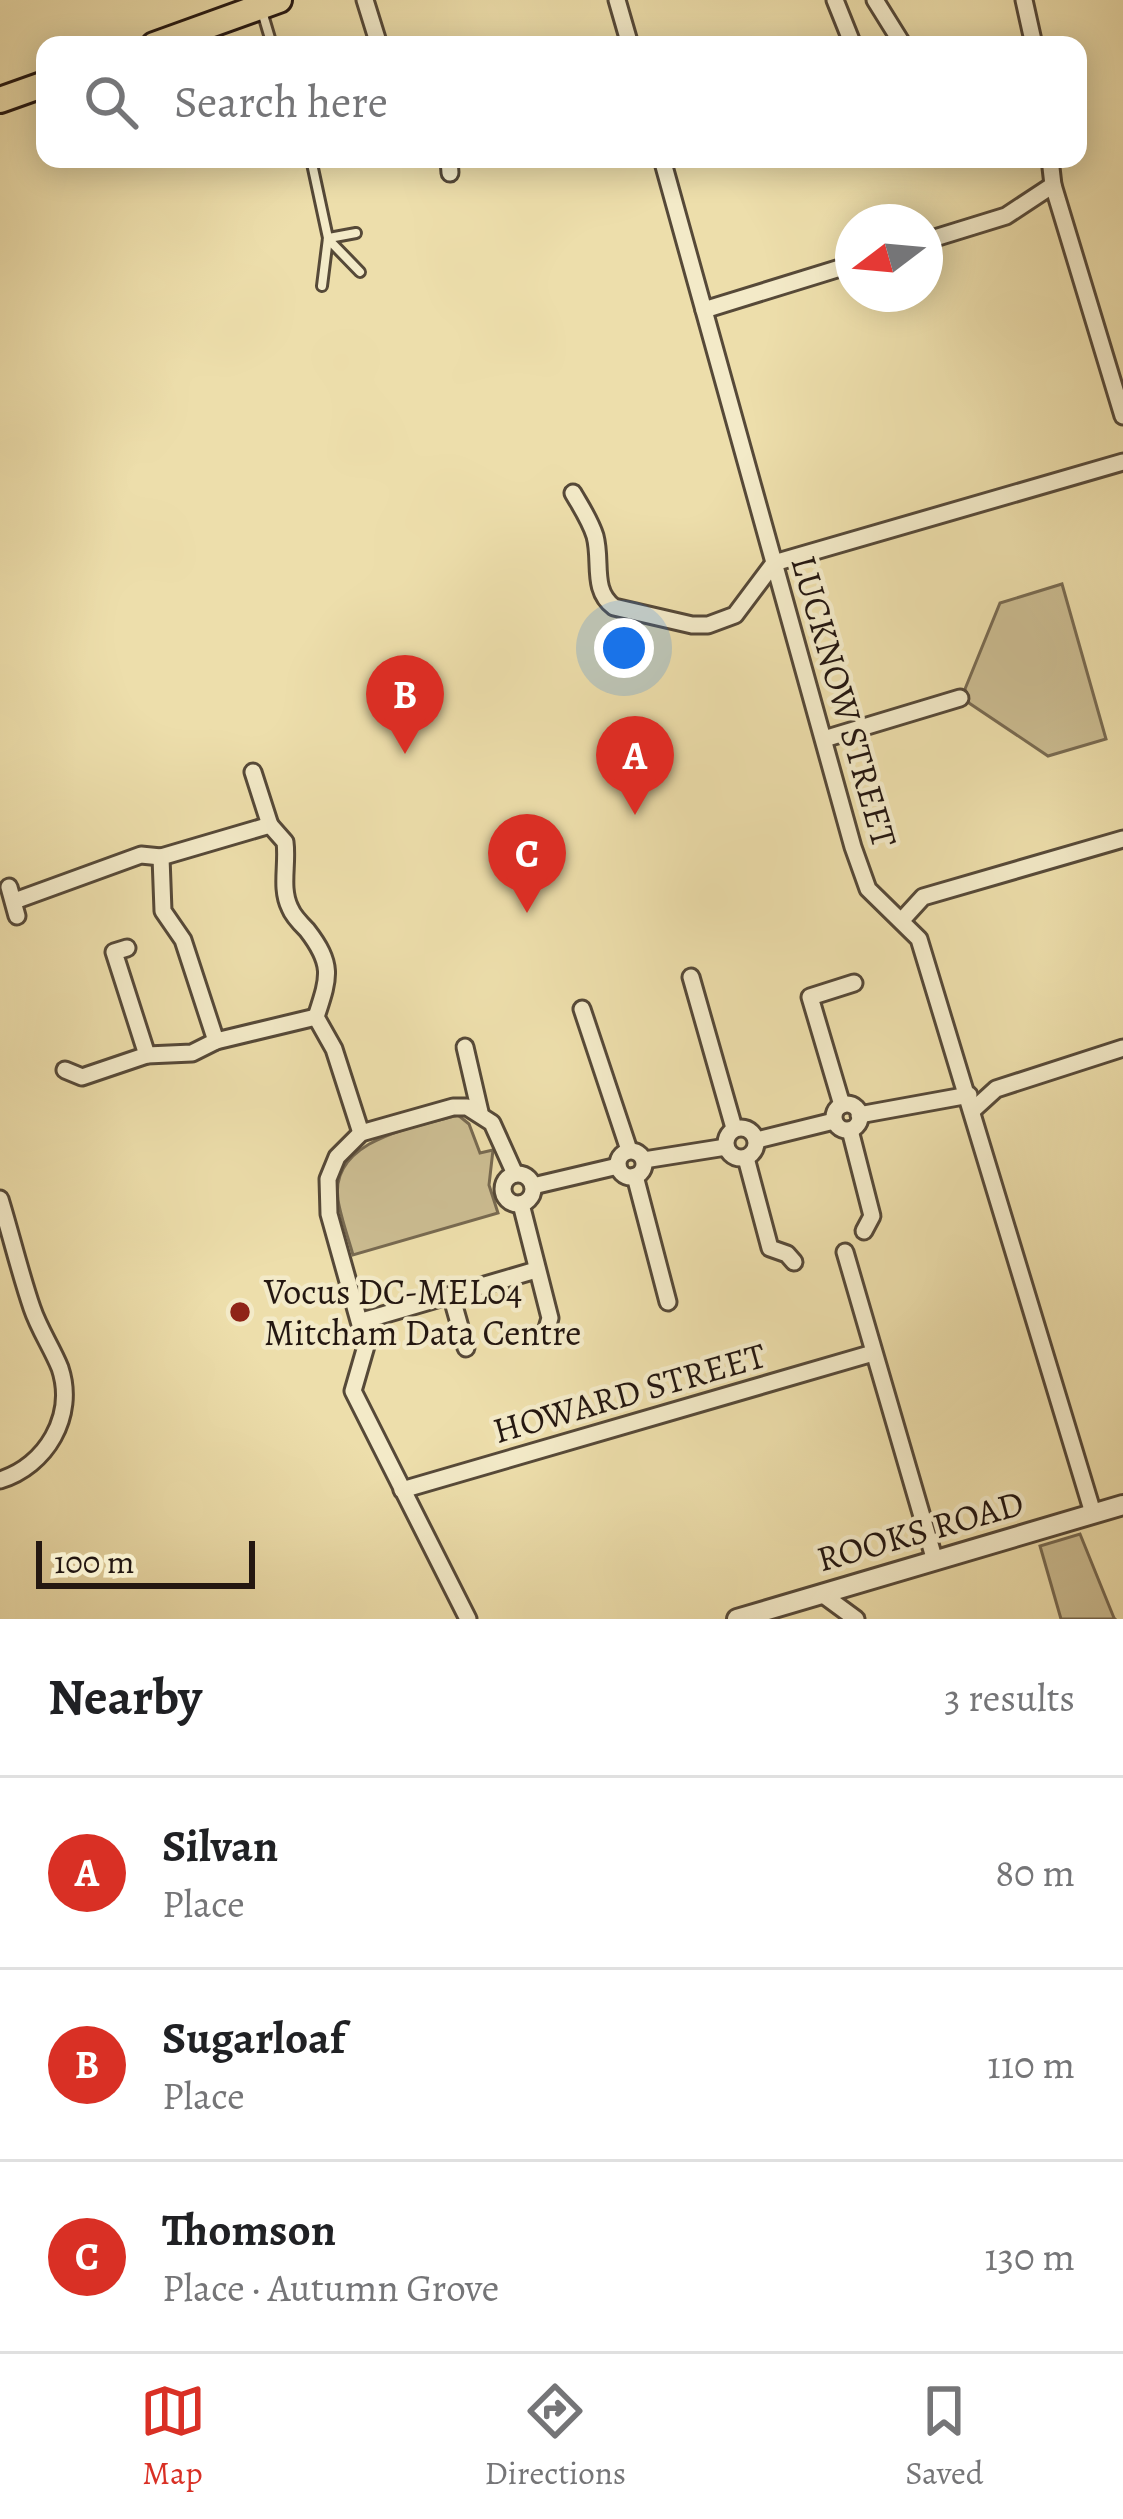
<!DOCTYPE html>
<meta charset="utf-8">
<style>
body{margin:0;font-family:Alegreya,serif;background:#f2f2f2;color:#202124}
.compass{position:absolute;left:835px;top:204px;width:108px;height:108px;border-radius:50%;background:#fff;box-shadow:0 6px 30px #0003;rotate:254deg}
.scale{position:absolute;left:36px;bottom:30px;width:219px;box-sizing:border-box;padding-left:12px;border:6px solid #241711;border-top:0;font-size:33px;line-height:42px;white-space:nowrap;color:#241711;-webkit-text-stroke:9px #f3eac8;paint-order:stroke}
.you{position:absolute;left:624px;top:648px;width:42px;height:42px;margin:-30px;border:9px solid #fff;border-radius:50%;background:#1a73e8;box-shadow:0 0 0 18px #1a73e833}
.badge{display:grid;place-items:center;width:78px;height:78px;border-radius:50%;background:#d93025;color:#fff;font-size:39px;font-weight:700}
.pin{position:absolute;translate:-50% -99px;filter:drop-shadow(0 3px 6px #0008)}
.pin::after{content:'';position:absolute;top:63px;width:42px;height:36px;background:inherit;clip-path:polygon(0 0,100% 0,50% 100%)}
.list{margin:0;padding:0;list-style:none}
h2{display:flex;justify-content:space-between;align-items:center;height:156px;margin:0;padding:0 48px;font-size:51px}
h2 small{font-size:39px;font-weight:400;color:#757577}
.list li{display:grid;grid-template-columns:78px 1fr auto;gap:36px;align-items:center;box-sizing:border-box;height:192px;padding:0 48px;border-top:3px solid #e0e0e0}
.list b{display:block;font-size:45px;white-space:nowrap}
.list p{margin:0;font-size:39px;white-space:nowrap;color:#757577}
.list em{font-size:39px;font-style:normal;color:#757577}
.icon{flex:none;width:66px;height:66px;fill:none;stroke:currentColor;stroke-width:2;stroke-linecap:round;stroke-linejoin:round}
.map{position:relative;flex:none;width:1123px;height:1619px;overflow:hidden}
.search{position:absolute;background:#fff;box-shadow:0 6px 30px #0003;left:36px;right:36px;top:36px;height:132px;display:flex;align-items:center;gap:30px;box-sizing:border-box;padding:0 42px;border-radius:24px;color:#757577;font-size:45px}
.sheet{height:732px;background:#fff}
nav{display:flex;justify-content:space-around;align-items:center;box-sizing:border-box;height:168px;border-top:3px solid #e0e0e0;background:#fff;font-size:33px;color:#757577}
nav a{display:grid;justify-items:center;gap:6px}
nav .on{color:#d93025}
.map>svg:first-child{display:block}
</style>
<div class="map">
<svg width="1123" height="1619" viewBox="0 0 1123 1619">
<rect width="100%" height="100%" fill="#eddeab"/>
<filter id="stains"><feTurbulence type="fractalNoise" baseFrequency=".00167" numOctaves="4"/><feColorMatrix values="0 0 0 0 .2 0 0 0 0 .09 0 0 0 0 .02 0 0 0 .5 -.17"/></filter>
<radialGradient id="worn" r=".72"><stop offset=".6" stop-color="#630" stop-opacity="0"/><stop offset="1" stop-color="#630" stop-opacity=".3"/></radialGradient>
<g fill="#cbbc91" stroke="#786a51" stroke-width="3">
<polygon points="1062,584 1106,739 1048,756 969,703 965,689 1000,603"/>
<path d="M458,1115L469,1124L480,1153L493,1150L489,1185L498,1213L353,1255C348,1237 341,1218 338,1200C329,1139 416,1127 458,1115Z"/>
<polygon points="1080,1534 1114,1618 1115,1619 1061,1619 1040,1546"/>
</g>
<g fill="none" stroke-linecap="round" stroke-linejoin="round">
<defs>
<g id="service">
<polyline points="261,8 272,45"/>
<polyline points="311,159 328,238 322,286"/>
<polyline points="329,238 356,233"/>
<polyline points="328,239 360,272"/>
</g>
<g id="minor">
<polyline points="365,0 379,45"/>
<polyline points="617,0 630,45"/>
<polyline points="835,0 853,45"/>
<polyline points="875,0 903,45"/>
<polyline points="1024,0 1034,45"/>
<polyline points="449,159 450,173"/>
<polyline points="662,159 853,847 868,889 919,939 1093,1513"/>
<polyline points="1050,159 1053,185 1123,416"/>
<polyline points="925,241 1006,216 1053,185"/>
<polyline points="704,310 853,264"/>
<path d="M573,493C581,507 590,520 595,536C602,562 591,590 614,607L692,625H708L735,615L774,563L1123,462"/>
<polyline points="824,739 960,698"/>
<polyline points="253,772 270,825"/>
<polyline points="9,887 17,916"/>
<polyline points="20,899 141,855 161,857"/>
<polyline points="902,920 923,897 1123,839"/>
<polyline points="127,948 114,952 147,1055"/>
<polyline points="691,977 734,1128"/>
<polyline points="582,1009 629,1150"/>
<path d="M216,1041L183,940L163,911L161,857L270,825L285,842C288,864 280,888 290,908C293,916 301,924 307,930C334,965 329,977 316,1017L334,1049L361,1133"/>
<polyline points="465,1047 480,1112"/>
<polyline points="65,1070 82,1077 147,1055 192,1053 216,1041 316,1017"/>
<circle cx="847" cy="1117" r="13"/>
<polyline points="842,1105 810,997 854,983"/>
<polyline points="973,1110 996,1089 1123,1048"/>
<polyline points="859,1115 969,1095"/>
<circle cx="741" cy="1143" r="15"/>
<polyline points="850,1130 872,1216 864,1231"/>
<polyline points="757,1140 834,1121"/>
<circle cx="631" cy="1164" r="13"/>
<polyline points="746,1158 770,1248 787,1254 794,1262"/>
<polyline points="644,1160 726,1147"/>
<circle cx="518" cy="1189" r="15"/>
<polyline points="635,1176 668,1302"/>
<polyline points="533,1186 618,1166"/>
<path d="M0,1199C11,1235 20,1273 32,1308C39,1329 52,1348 60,1368C76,1416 46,1466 0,1480"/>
<polyline points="521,1204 550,1318 545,1335"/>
<polyline points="845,1252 935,1561"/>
<polyline points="451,1295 466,1348"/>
<polyline points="362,1321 536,1270"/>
<polyline points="402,1490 873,1353"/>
<polyline points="822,1594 856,1619"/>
<polyline points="468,1619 353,1391 366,1346 329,1214 328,1179 337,1157 361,1133 453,1107 467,1107 492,1123 515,1174"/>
</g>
<polyline id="tertiary" points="737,1619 1123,1505"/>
<g id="primary">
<polyline points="154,45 279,0"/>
<polyline points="0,100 45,84"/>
</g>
</defs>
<use href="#service" stroke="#564938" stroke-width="14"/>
<use href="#minor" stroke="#564938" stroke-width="21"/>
<use href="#tertiary" stroke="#564938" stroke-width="24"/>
<use href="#primary" stroke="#241711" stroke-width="30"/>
<use href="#service" stroke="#f3eac8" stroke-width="8"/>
<use href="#minor" stroke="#f3eac8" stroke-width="15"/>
<use href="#tertiary" stroke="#f3eac8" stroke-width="18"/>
<use href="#primary" stroke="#eddeab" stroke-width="24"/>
</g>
<circle fill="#8f2418" stroke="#f3eac8" stroke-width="4.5" cx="240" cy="1312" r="12"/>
<g text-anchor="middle" stroke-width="9" stroke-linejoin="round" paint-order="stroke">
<g font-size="36" fill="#241711" stroke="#f3eac8">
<text transform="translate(845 701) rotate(74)" y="13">LUCKNOW STREET</text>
<text transform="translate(629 1392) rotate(-16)" y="13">HOWARD STREET</text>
<text transform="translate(920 1530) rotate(-16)" y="13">ROOKS ROAD</text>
</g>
<g font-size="36" fill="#241711" stroke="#f3eac8" text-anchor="start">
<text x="264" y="1304">Vocus DC-MEL04<tspan x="264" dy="41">Mitcham Data Centre</tspan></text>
</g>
</g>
<rect width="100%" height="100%" filter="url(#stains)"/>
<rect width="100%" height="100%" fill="url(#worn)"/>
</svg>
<svg class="compass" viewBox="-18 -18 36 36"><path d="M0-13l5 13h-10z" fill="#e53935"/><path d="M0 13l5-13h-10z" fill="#757577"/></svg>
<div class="scale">100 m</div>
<div class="you"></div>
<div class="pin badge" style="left:635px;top:815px">A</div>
<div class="pin badge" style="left:405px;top:754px">B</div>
<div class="pin badge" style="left:527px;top:913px">C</div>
<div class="search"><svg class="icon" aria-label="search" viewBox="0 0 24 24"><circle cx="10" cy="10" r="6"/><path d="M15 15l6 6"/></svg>Search here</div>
</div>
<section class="sheet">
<h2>Nearby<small>3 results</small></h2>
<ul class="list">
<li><span class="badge">A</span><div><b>Silvan</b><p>Place</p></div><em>80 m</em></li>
<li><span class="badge">B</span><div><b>Sugarloaf</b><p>Place</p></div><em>110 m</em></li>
<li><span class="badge">C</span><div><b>Thomson</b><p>Place · Autumn Grove</p></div><em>130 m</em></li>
</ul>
</section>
<nav>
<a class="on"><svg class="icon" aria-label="map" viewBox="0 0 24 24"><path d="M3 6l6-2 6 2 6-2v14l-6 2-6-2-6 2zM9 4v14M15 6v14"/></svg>Map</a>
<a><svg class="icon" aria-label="directions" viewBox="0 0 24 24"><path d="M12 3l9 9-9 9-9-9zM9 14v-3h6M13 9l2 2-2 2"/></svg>Directions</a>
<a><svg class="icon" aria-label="saved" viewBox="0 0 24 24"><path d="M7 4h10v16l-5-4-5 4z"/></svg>Saved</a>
</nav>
